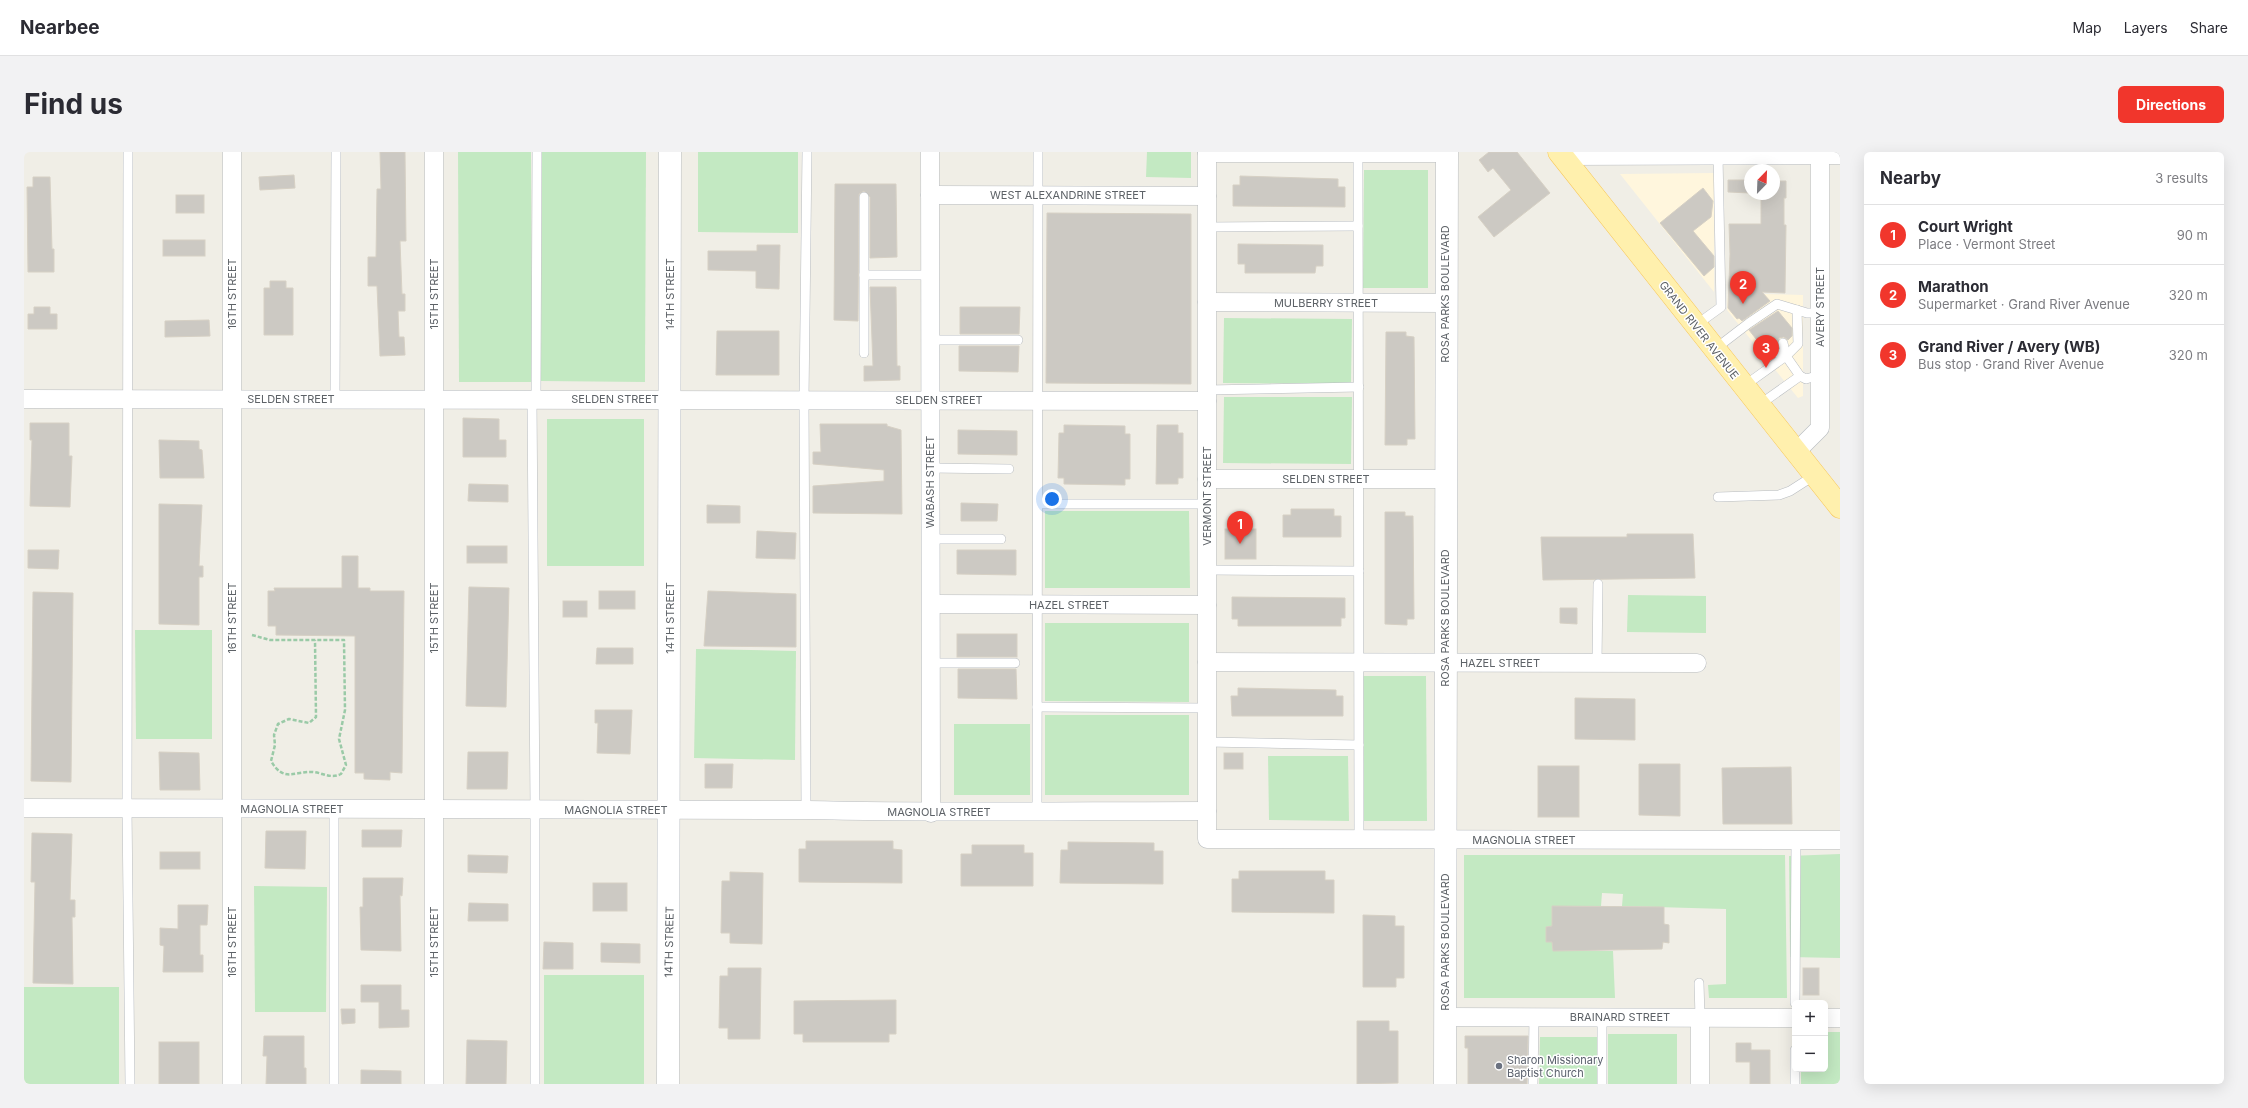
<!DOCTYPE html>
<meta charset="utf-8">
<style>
body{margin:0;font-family:Inter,sans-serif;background:#f2f2f3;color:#2b2b33}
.controls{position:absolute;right:12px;bottom:12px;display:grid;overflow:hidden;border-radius:6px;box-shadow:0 4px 16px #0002}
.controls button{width:36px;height:36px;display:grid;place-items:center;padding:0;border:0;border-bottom:1px solid #e1e1e2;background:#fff;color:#2b2b33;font:20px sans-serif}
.compass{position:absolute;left:1720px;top:12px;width:36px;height:36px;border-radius:50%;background:#fff;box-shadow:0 4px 16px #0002;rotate:23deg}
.you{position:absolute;left:1028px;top:347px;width:14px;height:14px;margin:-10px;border:3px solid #fff;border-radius:50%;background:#1a73e8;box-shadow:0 0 0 6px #1a73e833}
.badge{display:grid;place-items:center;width:26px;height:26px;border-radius:50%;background:#f1362c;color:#fff;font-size:13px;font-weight:700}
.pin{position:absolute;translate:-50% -33px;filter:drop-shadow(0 1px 2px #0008)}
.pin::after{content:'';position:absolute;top:21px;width:14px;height:12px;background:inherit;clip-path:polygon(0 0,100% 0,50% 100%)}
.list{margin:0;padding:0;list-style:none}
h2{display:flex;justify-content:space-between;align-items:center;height:52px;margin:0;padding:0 16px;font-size:17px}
h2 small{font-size:13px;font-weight:400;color:#7c7c81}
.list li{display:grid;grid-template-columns:26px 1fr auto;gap:12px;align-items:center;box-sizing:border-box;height:60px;padding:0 16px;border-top:1px solid #e1e1e2}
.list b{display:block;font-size:15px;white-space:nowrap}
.list p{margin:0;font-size:13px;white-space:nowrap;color:#7c7c81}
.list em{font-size:13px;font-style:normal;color:#7c7c81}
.map{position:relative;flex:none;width:1816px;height:932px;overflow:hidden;border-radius:6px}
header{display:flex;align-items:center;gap:24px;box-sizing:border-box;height:56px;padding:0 20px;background:#fff;border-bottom:1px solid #e1e1e2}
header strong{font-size:19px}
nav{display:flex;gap:22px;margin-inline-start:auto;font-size:14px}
.intro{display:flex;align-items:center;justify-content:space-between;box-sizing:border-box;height:96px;padding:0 24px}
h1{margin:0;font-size:28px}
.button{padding:10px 18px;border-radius:6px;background:#f1362c;color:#fff;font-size:14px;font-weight:700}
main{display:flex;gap:24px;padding:0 24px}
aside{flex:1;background:#fff;border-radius:6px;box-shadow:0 4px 16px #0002}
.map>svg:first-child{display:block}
</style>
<header>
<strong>Nearbee</strong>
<nav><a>Map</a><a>Layers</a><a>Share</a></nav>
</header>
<div class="intro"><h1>Find us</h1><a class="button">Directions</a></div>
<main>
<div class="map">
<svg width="1816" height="932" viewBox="0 0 1816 932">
<rect width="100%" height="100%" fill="#f0eee6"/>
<g fill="#fff6dd">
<polygon points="1690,21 1690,140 1596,22"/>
<polygon points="1704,141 1779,143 1779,244 1774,246 1703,158"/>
</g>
<g fill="#c3e9c2">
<polygon points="434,0 507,0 508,230 435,230"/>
<polygon points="518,0 622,0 621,230 517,229"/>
<polygon points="674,0 774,0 774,81 674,80"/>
<polygon points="1123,0 1167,0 1167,26 1122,25"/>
<polygon points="1340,18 1404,18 1404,136 1339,136"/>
<polygon points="1200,166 1328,167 1327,232 1199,231"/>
<polygon points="1200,245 1328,245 1327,312 1199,311"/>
<rect x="523" y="267" width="97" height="147"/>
<polygon points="1021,359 1165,359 1166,436 1021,436"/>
<polygon points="1604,443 1682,444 1682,481 1603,480"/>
<polygon points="1021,471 1165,471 1165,550 1021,549"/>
<polygon points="111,478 188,478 188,587 112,587"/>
<polygon points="672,497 772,499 771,608 670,606"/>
<polygon points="1339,524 1402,524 1403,669 1340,669"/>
<rect x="1021" y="563" width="144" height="80"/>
<rect x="930" y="572" width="76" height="71"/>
<polygon points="1244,604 1324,604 1325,669 1245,668"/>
<polygon points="1816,702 1816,806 1766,805 1765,704"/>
<polygon points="1440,703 1761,703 1763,846 1685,846 1684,833 1702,832 1702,757 1598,754 1599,742 1578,741 1577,754 1528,754 1528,774 1522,775 1522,790 1528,790 1529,799 1589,799 1591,846 1440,846"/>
<polygon points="230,734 303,735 302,860 231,860"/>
<rect x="520" y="823" width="100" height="109"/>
<rect x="0" y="835" width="95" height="97"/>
<polygon points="1801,880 1816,880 1816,932 1777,932 1777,917 1801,917"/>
<rect x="1584" y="882" width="69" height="50"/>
<polygon points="1516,885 1574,885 1573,932 1515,932"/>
</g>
<g fill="#ccc9c3" stroke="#d6d0c4">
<polygon points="356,0 381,0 382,89 376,89 378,142 381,142 381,159 374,159 375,185 380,185 381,203 356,204 353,134 344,134 344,105 352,105 353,37 357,37"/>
<polygon points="1465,0 1493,0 1526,41 1470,85 1454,65 1487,38 1469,16 1464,20 1455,8"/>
<polygon points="270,23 271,36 236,38 235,25"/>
<polygon points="1216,24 1314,27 1314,35 1321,35 1321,55 1209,54 1209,33 1216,33"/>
<polygon points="9,25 26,25 28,97 30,97 30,120 4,120 3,35 9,35"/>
<polygon points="1704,28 1726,28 1726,41 1704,40"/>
<polygon points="1750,29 1762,29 1762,46 1760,46 1760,73 1762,73 1761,141 1738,140 1746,149 1718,169 1715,166 1713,167 1704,156 1706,102 1705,72 1737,72 1737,42 1750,42"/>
<polygon points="811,32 872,32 873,105 846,106 846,45 840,39 835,42 834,169 810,168"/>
<polygon points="1679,36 1689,49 1687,65 1669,79 1690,104 1690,115 1680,124 1636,71"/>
<rect x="152" y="43" width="28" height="18"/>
<polygon points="1023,61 1167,62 1167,232 1022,231"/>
<rect x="139" y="88" width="42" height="16"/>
<polygon points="1214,92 1299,93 1299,114 1292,114 1291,121 1221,121 1221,112 1214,112"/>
<polygon points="733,93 756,93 755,137 732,136 732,119 684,118 684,99 733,99"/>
<polygon points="246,129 262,129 262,136 269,136 269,183 240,183 240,136 246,136"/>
<polygon points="846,135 872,135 873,214 876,214 876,228 840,229 840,214 849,214"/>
<polygon points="10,155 26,155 26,162 33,162 33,177 4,177 4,162 10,162"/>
<polygon points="936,155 996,155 995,182 936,182"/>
<polygon points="1754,159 1768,176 1768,184 1764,188 1760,185 1755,186 1754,195 1747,194 1743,201 1725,178"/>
<polygon points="185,168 186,184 141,185 141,169"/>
<polygon points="693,179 755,179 755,223 692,223"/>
<polygon points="1362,180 1382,180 1382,184 1390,185 1391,287 1383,287 1383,293 1361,293"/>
<polygon points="935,194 995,194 994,220 935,219"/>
<polygon points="439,266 475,267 475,288 482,288 482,305 439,305"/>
<polygon points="6,271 45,271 45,304 48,304 46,355 6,354 8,288 6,288"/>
<polygon points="796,272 863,272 863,274 877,278 878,362 789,361 789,334 860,329 860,318 789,312 789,300 797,300"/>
<polygon points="1040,273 1101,274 1101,282 1106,282 1106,327 1101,327 1101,333 1040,332 1040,326 1034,326 1035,281 1040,281"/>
<polygon points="1133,273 1154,273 1154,281 1159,281 1159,326 1154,326 1154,332 1132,332"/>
<polygon points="934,278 993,279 993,303 934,302"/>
<polygon points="135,288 175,289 175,297 178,298 180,326 136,326"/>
<polygon points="445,332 484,333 484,350 444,349"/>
<polygon points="937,351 974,352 973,369 937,369"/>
<polygon points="135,352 178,353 175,414 179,414 179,425 175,425 175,473 135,472"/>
<polygon points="683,353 716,354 716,371 683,371"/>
<polygon points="1267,357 1310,357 1310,364 1317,364 1317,385 1259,385 1259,363 1267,363"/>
<polygon points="1361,360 1381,360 1381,364 1389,364 1390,467 1383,467 1383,473 1361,472"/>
<rect x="1201" y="377" width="31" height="30"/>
<polygon points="733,379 772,381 771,407 732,406"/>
<polygon points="1603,382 1669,382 1671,426 1519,428 1517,385 1603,385"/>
<rect x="443" y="394" width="40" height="17"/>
<polygon points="4,398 35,398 34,417 4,416"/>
<polygon points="933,398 992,398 992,423 933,422"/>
<polygon points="318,404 334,404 334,436 346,436 346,439 380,439 378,621 366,620 366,628 340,627 340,621 331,621 331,484 252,483 252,474 244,474 244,439 251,439 250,436 318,436"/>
<polygon points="445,435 485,436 482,555 442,554"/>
<rect x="575" y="439" width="36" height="18"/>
<polygon points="684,439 772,442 772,495 680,494"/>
<polygon points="9,440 49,441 47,630 7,629"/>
<polygon points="1208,445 1321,446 1321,466 1317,466 1317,474 1214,474 1214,467 1208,467"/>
<rect x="539" y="449" width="24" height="16"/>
<polygon points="1536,456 1553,456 1553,472 1536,471"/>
<rect x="933" y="482" width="60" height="23"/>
<polygon points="573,496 609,496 609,512 572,512"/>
<polygon points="934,517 992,517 993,547 934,546"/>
<polygon points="1214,536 1312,538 1312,544 1319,544 1319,564 1208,564 1207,544 1214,544"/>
<polygon points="1551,546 1611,547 1611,588 1551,587"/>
<polygon points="571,558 608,558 606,602 573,601 574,571 571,571"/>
<polygon points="135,600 175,601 176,638 136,638"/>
<polygon points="444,600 484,600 483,637 443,637"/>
<rect x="1200" y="601" width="19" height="16"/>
<polygon points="681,612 709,612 708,636 681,636"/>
<polygon points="1615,612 1656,612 1656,664 1615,663"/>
<rect x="1514" y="614" width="41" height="51"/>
<polygon points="1767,615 1768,672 1699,672 1698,616"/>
<polygon points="338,678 378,678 377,695 338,695"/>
<polygon points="242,679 282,679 281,717 241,716"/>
<polygon points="8,681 48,682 46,748 51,748 51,765 48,765 49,832 9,831 11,730 7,730"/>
<polygon points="782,689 869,689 869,697 878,698 878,731 775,730 775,697 782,697"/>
<polygon points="1044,690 1130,691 1130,699 1139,699 1139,732 1036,731 1037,698 1044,698"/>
<polygon points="948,693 1000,693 1000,701 1009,701 1009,734 937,734 937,702 948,702"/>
<rect x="136" y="700" width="40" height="17"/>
<polygon points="444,703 484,704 483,721 444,720"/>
<polygon points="1215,719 1301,719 1301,728 1310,728 1310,761 1208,760 1208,727 1215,727"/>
<polygon points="706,720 739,721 738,792 706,791 706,781 697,781 698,729 706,729"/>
<polygon points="339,726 379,726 378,744 376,743 377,799 337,798 336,755 339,755"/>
<rect x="569" y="731" width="34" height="28"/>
<polygon points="445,751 484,752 484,769 444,769"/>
<polygon points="154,753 184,753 183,773 176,773 176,803 179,803 179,820 139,820 140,794 136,793 136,776 154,777"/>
<polygon points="1528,754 1640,755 1640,772 1645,773 1645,791 1639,790 1638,797 1529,799 1528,790 1522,790 1522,775 1528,774"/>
<polygon points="1339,763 1371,764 1371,774 1380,774 1380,826 1372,826 1372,835 1339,835"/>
<polygon points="520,790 549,791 549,817 519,817"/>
<polygon points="577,791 616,792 616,811 577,810"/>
<polygon points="704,816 737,816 736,887 704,887 704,876 695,876 696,824 704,824"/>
<rect x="1779" y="816" width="16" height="27"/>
<polygon points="337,833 377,833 377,858 385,858 385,875 355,876 355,850 337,850"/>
<polygon points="872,848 872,882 865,882 865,890 779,890 779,882 770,882 770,849"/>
<polygon points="317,857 331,857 331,871 318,872"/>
<polygon points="1333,869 1365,869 1365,879 1374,879 1374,931 1333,932"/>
<polygon points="240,884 280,884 280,916 282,916 282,932 242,932 243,904 239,904"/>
<polygon points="1441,884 1504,884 1503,932 1444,932 1444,896 1441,896"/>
<polygon points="443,888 483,889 482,932 442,932"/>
<rect x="135" y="890" width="40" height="42"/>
<polygon points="1712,891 1727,891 1727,898 1746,898 1746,932 1726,932 1726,910 1712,910"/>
<polygon points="337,918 377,919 377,932 337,932"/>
</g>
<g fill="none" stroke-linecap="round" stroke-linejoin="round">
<defs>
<g id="service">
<polyline points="104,0 103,656 106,932"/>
<polyline points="1334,1 1335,688"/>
<polyline points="840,45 840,123 906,123"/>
<polyline points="1183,75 1334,74"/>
<polyline points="1773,158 1774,192 1762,204 1776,224 1782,227 1796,223"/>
<polyline points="1672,173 1697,155 1694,3"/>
<polyline points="906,188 994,188"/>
<polyline points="1759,191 1762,204"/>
<polyline points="1691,197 1725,171 1753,152 1783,161 1796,161"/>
<polyline points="1749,200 1762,204"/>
<polyline points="840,201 840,123"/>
<polyline points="1720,234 1762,204"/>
<polyline points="1183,238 1335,235"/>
<polyline points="311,247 312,0"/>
<polyline points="508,247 511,657 511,932"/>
<polyline points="512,247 513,0"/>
<polyline points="1735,253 1776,224"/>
<polyline points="906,316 985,317"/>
<polyline points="1694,345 1755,343 1766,339 1791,323"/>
<polyline points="1014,352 1183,352"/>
<polyline points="906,387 977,387"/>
<polyline points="1183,418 1335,419"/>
<polyline points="906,511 991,511"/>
<polyline points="1573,511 1574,432"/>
<polyline points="1013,555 1183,556"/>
<polyline points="1183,590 1335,593"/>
<polyline points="310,657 310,932"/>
<polyline points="782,658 780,248 783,0"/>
<polyline points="1013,659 1014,0"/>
<polyline points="1675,831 1676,865"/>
<polyline points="1771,851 1772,689"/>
<polyline points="1509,932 1510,865"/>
<polyline points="1578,932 1578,865"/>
<polyline points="1771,932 1771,898"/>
</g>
<g id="minor">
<polyline points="208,0 208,932"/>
<polyline points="410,0 410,932"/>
<polyline points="906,0 907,661"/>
<polyline points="1183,0 1183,687 1816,688"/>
<polyline points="1183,1 1423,1"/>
<polyline points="1539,4 1816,3"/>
<polyline points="906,43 1183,44"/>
<polyline points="1183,150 1421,151"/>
<polyline points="0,247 1183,249"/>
<polyline points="1772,300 1796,276 1796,0"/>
<polyline points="1183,327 1421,327"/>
<polyline points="908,452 1183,453"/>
<polyline points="1183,510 1673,511"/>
<path d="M0,656L782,658C916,661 1049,659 1183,659"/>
<polyline points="1421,865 1771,866"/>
<polyline points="1801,866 1816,866"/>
<polyline points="1676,932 1676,865"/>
</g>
<g id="tertiary">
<polyline points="644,932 646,0"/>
<polyline points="1421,932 1423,0"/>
</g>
<polyline id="primary" points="1535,0 1816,355"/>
</defs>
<use href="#service" stroke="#b8bcc0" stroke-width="10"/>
<use href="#minor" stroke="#b8bcc0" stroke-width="19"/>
<use href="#tertiary" stroke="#b8bcc0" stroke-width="23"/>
<use href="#primary" stroke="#f8c758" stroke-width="23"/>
<path stroke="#9acaa7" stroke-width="2.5" stroke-dasharray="4 2" stroke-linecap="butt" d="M228,483L246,488H320L321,558L315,587L322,613L317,622C307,627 299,621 289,620C270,619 260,631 247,609L251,593L250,583L254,572L265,567L285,571L292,565L291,488"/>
<use href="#service" stroke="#fff" stroke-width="9"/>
<use href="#minor" stroke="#fff" stroke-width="18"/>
<use href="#tertiary" stroke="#fff" stroke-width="22"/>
<use href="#primary" stroke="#fff0ad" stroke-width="22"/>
</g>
<circle fill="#6b7280" stroke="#fff" stroke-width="1.5" cx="1475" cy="914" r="4"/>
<g text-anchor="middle" stroke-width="3" stroke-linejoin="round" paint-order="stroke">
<g font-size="11" fill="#5d6267" stroke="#fff">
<text x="1044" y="47">WEST ALEXANDRINE STREET</text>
<text transform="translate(208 142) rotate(-90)" y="4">16TH STREET</text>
<text transform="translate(410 142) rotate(-90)" y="4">15TH STREET</text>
<text transform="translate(646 142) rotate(-90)" y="4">14TH STREET</text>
<text transform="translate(1421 142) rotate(-90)" y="4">ROSA PARKS BOULEVARD</text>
<text x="1302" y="155">MULBERRY STREET</text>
<text transform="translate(1796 155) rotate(-90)" y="4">AVERY STREET</text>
<text transform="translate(1675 178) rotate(52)" y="4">GRAND RIVER AVENUE</text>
<text x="267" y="251">SELDEN STREET</text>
<text x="591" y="251">SELDEN STREET</text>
<text x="915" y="252">SELDEN STREET</text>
<text x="1302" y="331">SELDEN STREET</text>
<text transform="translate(906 330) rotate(-90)" y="4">WABASH STREET</text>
<text transform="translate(1183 344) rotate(-90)" y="4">VERMONT STREET</text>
<text x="1045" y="457">HAZEL STREET</text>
<text transform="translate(208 466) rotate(-90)" y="4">16TH STREET</text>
<text transform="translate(410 466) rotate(-90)" y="4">15TH STREET</text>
<text transform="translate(646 466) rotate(-90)" y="4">14TH STREET</text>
<text transform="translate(1421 466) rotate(-90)" y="4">ROSA PARKS BOULEVARD</text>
<text x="1476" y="515">HAZEL STREET</text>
<text x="268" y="661">MAGNOLIA STREET</text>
<text x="592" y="662">MAGNOLIA STREET</text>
<text x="915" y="664">MAGNOLIA STREET</text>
<text x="1500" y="692">MAGNOLIA STREET</text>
<text transform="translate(208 790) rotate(-90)" y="4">16TH STREET</text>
<text transform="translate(410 790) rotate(-90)" y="4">15TH STREET</text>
<text transform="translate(645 790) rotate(-89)" y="4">14TH STREET</text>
<text transform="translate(1421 790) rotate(-90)" y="4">ROSA PARKS BOULEVARD</text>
<text x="1596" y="869">BRAINARD STREET</text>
</g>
<g font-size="11" fill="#5b616d" stroke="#fff" text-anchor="start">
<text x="1483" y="912">Sharon Missionary<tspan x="1483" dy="13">Baptist Church</tspan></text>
</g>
</g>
</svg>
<div class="controls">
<button>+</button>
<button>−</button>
</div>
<svg class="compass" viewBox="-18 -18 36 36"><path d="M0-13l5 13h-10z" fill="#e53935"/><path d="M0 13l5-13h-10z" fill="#7c7c81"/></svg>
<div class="you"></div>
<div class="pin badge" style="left:1216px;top:392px">1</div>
<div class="pin badge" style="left:1719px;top:152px">2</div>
<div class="pin badge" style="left:1742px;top:216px">3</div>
</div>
<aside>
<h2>Nearby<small>3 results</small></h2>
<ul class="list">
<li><span class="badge">1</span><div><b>Court Wright</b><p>Place · Vermont Street</p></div><em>90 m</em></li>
<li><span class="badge">2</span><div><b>Marathon</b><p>Supermarket · Grand River Avenue</p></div><em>320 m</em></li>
<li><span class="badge">3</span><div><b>Grand River / Avery (WB)</b><p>Bus stop · Grand River Avenue</p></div><em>320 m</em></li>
</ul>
</aside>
</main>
